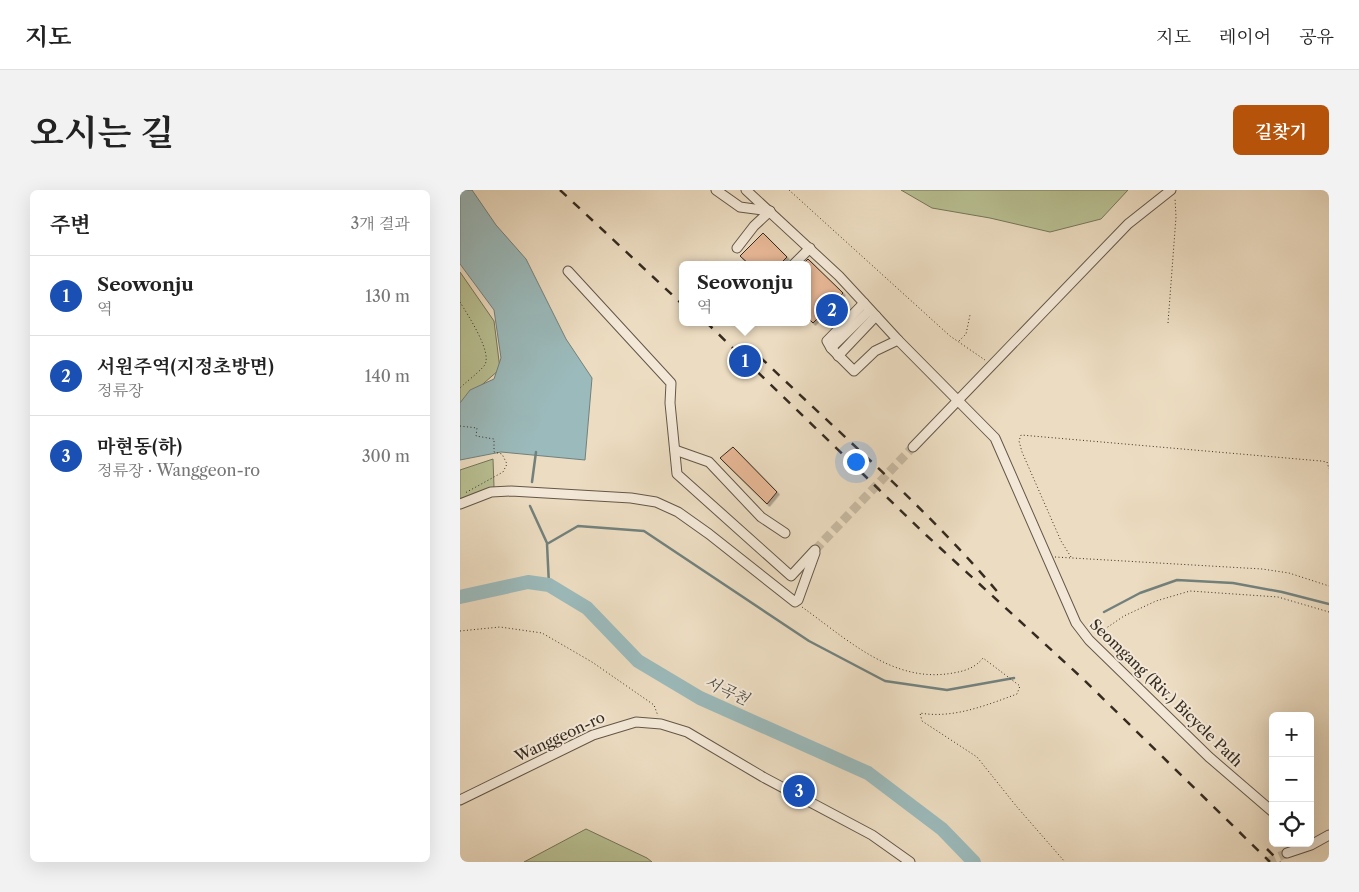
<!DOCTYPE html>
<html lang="ko">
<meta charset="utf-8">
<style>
body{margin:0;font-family:"Libre Caslon Text","Noto Serif KR",serif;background:#f2f2f2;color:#222}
.controls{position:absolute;right:15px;bottom:15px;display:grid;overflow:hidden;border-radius:8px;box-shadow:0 5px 20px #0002}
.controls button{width:45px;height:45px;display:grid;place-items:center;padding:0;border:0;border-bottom:1px solid #e0e0e0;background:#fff;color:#222;font:25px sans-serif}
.you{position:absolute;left:395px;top:271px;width:18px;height:18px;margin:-12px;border:4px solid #fff;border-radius:50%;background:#1a73e8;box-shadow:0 0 0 8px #1a73e833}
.badge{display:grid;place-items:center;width:32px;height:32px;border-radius:50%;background:#b45309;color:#fff;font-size:16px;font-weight:700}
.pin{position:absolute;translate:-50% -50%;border:2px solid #fff;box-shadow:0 1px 5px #0006}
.popup{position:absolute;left:219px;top:71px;width:132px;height:65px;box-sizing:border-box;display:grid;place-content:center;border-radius:8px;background:#fff;filter:drop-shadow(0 1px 4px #0005);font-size:16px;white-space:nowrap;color:#767676}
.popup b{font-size:19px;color:#222}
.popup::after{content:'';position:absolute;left:50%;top:100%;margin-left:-10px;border:10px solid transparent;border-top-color:#fff}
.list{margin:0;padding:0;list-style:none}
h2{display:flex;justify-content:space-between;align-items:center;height:65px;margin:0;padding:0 20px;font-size:21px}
h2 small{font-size:16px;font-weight:400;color:#767676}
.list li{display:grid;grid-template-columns:32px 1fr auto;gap:15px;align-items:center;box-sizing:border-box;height:80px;padding:0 20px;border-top:1px solid #e0e0e0}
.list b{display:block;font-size:19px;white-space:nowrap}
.list p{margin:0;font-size:16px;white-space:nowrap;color:#767676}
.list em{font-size:16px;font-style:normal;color:#767676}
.icon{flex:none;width:28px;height:28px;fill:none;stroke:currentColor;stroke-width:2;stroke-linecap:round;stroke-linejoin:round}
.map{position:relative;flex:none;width:869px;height:672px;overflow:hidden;border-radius:8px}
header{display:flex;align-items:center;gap:30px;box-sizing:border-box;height:70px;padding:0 25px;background:#fff;border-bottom:1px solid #e0e0e0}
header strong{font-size:24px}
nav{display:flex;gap:28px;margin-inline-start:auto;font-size:18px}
.intro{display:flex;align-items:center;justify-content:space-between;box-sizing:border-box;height:120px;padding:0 30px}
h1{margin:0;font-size:35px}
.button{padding:12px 22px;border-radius:8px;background:#b45309;color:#fff;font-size:18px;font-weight:700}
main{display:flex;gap:30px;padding:0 30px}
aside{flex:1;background:#fff;border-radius:8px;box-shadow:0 5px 20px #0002}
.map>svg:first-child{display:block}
</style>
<header>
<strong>지도</strong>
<nav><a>지도</a><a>레이어</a><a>공유</a></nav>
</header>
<div class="intro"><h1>오시는 길</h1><a class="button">길찾기</a></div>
<main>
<aside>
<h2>주변<small>3개 결과</small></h2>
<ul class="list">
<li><span class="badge" style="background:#1a4fb4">1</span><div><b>Seowonju</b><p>역</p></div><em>130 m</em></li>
<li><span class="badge" style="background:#1a4fb4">2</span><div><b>서원주역(지정초방면)</b><p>정류장</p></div><em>140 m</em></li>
<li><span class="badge" style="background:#1a4fb4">3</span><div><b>마현동(하)</b><p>정류장 · Wanggeon-ro</p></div><em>300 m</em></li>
</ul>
</aside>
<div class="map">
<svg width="869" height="672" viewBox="0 0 869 672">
<defs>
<filter id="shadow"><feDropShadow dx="2.5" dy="2.5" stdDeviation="0" flood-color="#0004"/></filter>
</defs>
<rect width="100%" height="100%" fill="#ecdcc1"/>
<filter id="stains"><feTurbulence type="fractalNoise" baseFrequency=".004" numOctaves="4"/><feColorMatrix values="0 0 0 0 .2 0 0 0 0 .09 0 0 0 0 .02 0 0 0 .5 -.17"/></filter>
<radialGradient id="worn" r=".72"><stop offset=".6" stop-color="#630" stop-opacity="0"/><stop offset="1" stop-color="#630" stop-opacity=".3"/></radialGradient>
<g fill="#b8c093" stroke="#76765a">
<polygon points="441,0 668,0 641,29 590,42 530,28 472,18"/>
<polygon points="0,82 34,131 40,179 0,214"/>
<polygon points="33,269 34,297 0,312 0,280"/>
<polygon points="126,639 187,668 192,672 64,672"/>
</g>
<polygon fill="#9bbabb" stroke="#72817d" points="0,0 12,0 36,35 66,69 106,149 132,188 125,270 41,262 0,270 0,213 10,200 34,189 41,168 34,120 0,74"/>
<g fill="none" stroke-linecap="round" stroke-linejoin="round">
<g stroke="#72817d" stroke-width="2.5">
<polyline points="72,292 76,262"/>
<polyline points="70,316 87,353"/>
<polyline points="89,395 87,354 118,336 184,341 349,451 425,491 487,500 554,488"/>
<polyline points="644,422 680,403 717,390 773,393 822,402 869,414"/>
</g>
<polyline stroke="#9bbabb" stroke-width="14" points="0,407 68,392 89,395 127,418 178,471 240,508 408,583 482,639 514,672"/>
</g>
<g fill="#e6b694" stroke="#352b20" filter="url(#shadow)">
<polygon points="303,43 327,67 319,75 290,75 280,66"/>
<polygon points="348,69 383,103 353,133 348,128 348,75 342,75"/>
<polygon points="273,257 317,302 307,314 260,268"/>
</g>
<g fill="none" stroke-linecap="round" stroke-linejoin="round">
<g stroke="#c7b9a1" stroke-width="9" stroke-dasharray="9 4.5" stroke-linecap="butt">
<polyline points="355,360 453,257"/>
<polyline points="807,672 827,663"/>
</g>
<defs>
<g id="minor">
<polyline points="256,0 280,17 310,21"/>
<polyline points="286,0 379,86 404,113"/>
<polyline points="277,58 294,36 310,21"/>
<polyline points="333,75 350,58"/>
<polyline points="108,81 211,193 210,213 217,284 331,386 355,360"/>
<polygon points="404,113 438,150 415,161 394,181 371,158 367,151"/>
<polyline points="438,150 535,248 616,433 629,450 749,567 813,622"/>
<polyline points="371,158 410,120"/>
<polyline points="378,166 416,126"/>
<polyline points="453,257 668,34 711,0"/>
<polyline points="215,260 249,272 301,327 325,343"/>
<polyline points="0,314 31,302 51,301 171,308 196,312 218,322 249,344 335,412 338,410 355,363"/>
<polyline points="0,610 133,545 176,532 201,534 227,542 303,587 412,645 450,672"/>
<polyline points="827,663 851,655 869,645"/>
</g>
</defs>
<use href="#minor" stroke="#635748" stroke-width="11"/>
<g stroke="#352b20" stroke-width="1" stroke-dasharray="1 2.5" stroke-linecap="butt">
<polyline points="329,0 490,146 525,170"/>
<path d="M0,112C7,124 34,164 24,176C17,184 7,191 0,198"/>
<polyline points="708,133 716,27 715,8"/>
<polyline points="499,151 506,144 510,125"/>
<polyline points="0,236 17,238 16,246 34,249 34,262 42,264 47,274 43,282 5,303"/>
<polyline points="595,367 802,379 829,383 869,396"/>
<polyline points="611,367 601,351 562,262 559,251 561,245 861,271 867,272 869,279"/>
<path d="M342,417C387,449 433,494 493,483C505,481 515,478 523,468L560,496L557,504C527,515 493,529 460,523L462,531L517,567L557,617L605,672"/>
<polyline points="0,441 40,437 82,443 132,472 194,515 198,526"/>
<polyline points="636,445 664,426 696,411 730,401 818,407 869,422"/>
</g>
<use href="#minor" stroke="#f3e8d7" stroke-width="9"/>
<g stroke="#352b20" stroke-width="2.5" stroke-dasharray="9 9" stroke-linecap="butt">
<polyline points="100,0 222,114"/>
<polyline points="246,132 466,345 622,488 810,672"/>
<path d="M300,167C381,245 468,319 541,406"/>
<polyline points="807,659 820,672"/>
</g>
</g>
<g text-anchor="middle" stroke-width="4" stroke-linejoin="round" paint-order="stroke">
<g font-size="15" fill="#352b20" stroke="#f3e8d7">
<text transform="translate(706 503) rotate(44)" y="5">Seomgang (Riv.) Bicycle Path</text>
<text transform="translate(100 547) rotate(-25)" y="5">Wanggeon-ro</text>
</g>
<g font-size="16" font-style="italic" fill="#4e4f47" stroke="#f3e8d7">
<text transform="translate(267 500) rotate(25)" y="6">서곡천</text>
</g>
</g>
<rect width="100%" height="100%" filter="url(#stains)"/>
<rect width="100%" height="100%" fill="url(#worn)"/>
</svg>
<div class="controls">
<button>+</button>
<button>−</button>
<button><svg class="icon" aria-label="locate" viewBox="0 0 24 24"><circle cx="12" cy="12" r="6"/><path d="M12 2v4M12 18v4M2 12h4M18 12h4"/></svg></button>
</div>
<div class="you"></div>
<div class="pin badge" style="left:285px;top:171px;background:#1a4fb4">1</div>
<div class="popup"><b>Seowonju</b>역</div>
<div class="pin badge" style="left:372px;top:120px;background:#1a4fb4">2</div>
<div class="pin badge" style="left:339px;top:601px;background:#1a4fb4">3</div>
</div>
</main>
